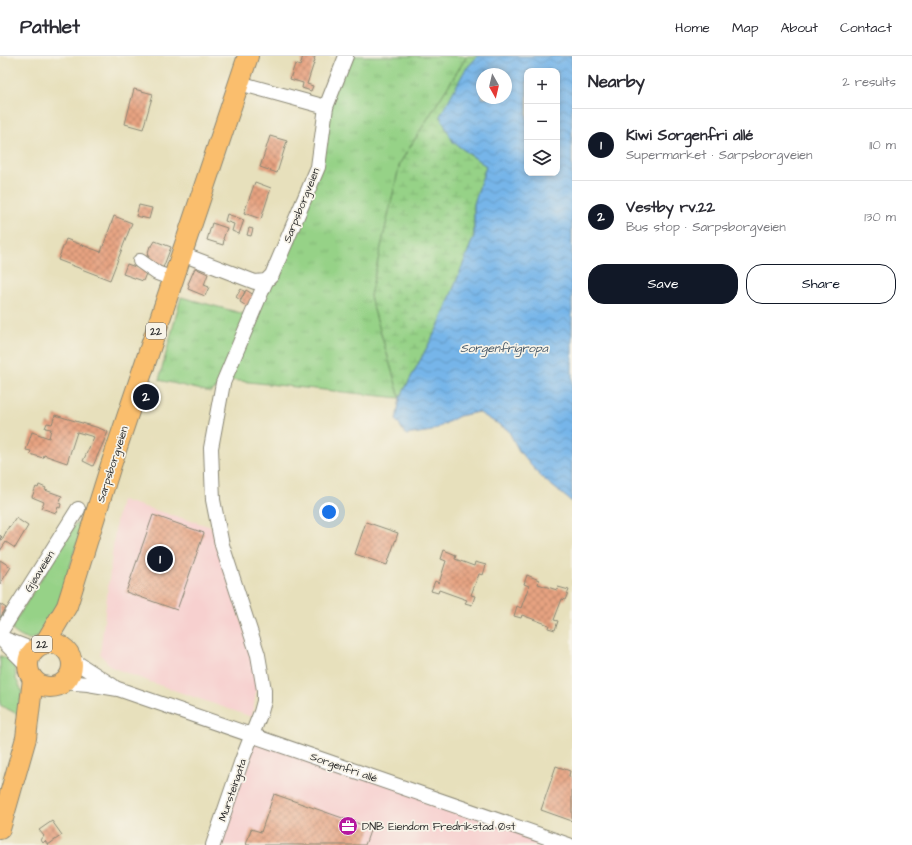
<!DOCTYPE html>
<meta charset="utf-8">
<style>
body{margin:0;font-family:"Architects Daughter",sans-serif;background:#f2f2f3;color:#2b2b33}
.controls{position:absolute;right:12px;top:12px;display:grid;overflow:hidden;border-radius:8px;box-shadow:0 2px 6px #0003}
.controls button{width:36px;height:36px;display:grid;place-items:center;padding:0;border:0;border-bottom:1px solid #e1e1e2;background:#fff;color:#2b2b33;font:20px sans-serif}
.compass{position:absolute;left:476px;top:12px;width:36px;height:36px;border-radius:50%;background:#fff;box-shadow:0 2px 6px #0003;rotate:172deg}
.you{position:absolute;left:329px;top:456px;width:14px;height:14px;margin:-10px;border:3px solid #fff;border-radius:50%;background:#1a73e8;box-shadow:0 0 0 6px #1a73e833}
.badge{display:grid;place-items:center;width:26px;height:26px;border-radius:50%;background:#111827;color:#fff;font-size:13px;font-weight:700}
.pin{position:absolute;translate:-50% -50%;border:2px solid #fff;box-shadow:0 1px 4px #0006}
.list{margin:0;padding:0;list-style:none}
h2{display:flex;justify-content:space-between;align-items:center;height:52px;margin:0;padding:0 16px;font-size:17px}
h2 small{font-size:13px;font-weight:400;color:#7c7c81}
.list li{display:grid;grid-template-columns:26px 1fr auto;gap:12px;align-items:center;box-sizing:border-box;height:72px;padding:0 16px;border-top:1px solid #e1e1e2}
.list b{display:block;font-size:15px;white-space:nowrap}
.list p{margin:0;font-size:13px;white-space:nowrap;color:#7c7c81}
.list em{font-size:13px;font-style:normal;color:#7c7c81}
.actions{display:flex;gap:8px;padding:12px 16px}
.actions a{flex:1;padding:9px 0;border:1px solid #111827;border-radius:16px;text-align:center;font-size:14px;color:#111827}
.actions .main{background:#111827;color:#fff}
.icon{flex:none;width:22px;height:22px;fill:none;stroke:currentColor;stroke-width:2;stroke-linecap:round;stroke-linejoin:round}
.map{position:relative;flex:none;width:572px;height:789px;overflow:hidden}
header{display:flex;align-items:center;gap:24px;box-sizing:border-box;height:56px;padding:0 20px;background:#fff;border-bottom:1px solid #e1e1e2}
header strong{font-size:19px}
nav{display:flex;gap:22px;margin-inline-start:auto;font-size:14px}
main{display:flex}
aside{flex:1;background:#fff}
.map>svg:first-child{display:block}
</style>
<header>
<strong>Pathlet</strong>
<nav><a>Home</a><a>Map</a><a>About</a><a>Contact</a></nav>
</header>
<main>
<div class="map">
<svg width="572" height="789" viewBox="0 0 572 789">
<defs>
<pattern id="grass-tufts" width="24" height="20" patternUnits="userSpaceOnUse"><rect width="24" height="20" fill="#96d287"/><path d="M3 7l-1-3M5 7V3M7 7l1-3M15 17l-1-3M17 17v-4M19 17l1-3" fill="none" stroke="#81b475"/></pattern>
<pattern id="wetland-marsh" width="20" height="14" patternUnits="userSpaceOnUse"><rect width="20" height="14" fill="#96d287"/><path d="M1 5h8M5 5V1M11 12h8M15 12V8" fill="none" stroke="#81b475"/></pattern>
<pattern id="water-waves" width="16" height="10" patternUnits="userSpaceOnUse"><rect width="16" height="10" fill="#76b5e9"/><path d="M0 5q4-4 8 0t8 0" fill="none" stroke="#6193bd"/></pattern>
<pattern id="building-cross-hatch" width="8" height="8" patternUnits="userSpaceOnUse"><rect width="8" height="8" fill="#e7a381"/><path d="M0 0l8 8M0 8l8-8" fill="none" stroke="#bb856a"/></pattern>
</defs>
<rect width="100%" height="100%" fill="#f7f3e8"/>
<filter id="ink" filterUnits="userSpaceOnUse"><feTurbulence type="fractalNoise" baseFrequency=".025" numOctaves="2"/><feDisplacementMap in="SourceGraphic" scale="8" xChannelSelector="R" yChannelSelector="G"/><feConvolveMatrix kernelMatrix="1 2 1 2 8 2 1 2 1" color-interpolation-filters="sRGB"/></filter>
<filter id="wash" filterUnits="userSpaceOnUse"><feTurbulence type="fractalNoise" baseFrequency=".012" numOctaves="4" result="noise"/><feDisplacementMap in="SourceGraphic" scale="16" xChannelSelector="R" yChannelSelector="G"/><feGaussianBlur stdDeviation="0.9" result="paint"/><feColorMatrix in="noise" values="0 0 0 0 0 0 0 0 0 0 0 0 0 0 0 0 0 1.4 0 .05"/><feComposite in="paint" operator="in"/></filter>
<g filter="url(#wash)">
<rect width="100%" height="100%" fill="#e7e0bc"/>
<g fill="#f7d0cf">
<polygon points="121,444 212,471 253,603 257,631 252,661 153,627 111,611 100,598 116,466"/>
<polygon points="252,679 568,789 213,789"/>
</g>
<polygon fill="url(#grass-tufts)" stroke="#607e59" points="347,0 467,0 400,107 370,240 400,342 230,324 210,336 159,324 181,241 252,260 320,107 325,53"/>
<polygon fill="url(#wetland-marsh)" stroke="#607e59" points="467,0 478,0 465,14 453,86 486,110 474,148 474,180 440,267 400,342 370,240 400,107"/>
<g fill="#96d287" stroke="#607e59">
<path d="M79,467L82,471L51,573C34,583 29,589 12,574L14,567L75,468Z"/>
<polygon points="0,600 14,604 16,623 22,635 19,659 0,649"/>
</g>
<path fill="url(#water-waves)" stroke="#50708a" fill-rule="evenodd" d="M478,0H572V446L540,420L519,395L508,374L478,356L459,360L432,375L406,379L396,364L400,342L440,267L474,180V148L486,110L453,86L440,60L465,14ZM527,15H557V117H527ZM482,18H506V42H482Z"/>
<g id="blocks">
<g fill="url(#building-cross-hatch)">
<polygon points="303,0 311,0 315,1 314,3 315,4 307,28 313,30 311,35 302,32 303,27 290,23 295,8 300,10"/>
<polygon points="134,33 153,38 143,73 125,68"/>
<polygon points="270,80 287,85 277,117 260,111"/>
<polygon points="255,126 271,132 261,163 244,157"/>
<polygon points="139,149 152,152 149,163 136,160"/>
<polygon points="227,158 244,164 239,178 232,175 234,168 225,165"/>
<polygon points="114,160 132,167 110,224 58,204 66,183 101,196"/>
<polygon points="212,167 227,172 223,183 224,184 223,189 207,184"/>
<polygon points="249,172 253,173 251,180 247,179"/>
<polygon points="155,185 171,191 163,212 146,206 149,200 147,200 150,190 152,190"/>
<polygon points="127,208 147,215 143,225 123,218"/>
<polygon points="195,212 208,218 204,229 209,231 205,240 188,233 189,229 188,228"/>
<polygon points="241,233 245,236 240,244 236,241"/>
<polygon points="246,234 254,239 248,251 240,246"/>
<polygon points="55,359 99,372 108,376 93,410 83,405 94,381 77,376 67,407 44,399 43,402 30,398 31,395 26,394 32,376 49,382 51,373 45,372 47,367 52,368"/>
<polygon points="39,429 46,432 45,434 62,440 59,447 61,448 60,452 58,451 56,457 41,452 44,446 32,441 36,431 38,432"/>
<polygon points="153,459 204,477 177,554 126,536"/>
<polygon points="16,462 28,470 15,492 6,486 0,495 0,479 2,481 0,483 2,484 9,470 10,471"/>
<polygon points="366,466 398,477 387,509 355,498"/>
<polygon points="444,494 456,499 455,503 474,510 475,506 486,509 483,519 479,518 471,539 475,540 472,549 465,547 467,544 439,534 438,537 431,535 435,525 439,527 446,505 441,503"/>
<polygon points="0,504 11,511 0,528"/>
<polygon points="527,519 539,524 538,528 557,534 558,531 569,534 565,544 562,543 554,564 558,565 555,574 548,572 549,569 522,559 521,562 514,560 517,550 521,552 529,530 524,528"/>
<polygon points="0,548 6,552 0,562"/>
<polygon points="556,710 570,715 569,720 572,721 572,765 541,754"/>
<polygon points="274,738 371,772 365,789 246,789 251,773 261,776"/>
<polygon points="52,765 62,779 48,789 45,785 43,787 41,784 44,780 39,774"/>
</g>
</g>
</g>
<g filter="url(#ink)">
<use href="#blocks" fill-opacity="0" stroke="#898674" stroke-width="1"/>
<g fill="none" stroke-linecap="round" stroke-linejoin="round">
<defs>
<g id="minor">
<polyline points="239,27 326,51"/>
<polyline points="182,198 255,226 266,225 272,219 318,111 326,51 346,0"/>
<polyline points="140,205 157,217 173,223"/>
<polyline points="0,577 78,453"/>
<polyline points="0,582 28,610"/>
<polyline points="2,582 34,594"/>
<polyline points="71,603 113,630"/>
<polyline points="63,626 88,628 118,633 569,789"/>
<polyline points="213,789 242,704 261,656 264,645 264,634 258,599 222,489 213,444 211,392 223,327 266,225"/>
</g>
<g id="highway">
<polyline points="45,587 67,550 111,409 248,0"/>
<circle cx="50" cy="609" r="22"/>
<polyline points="0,773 26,682 33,623"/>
</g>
</defs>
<use href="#minor" stroke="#898674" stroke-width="16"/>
<use href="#highway" stroke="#898674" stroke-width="22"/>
<use href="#minor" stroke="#fff" stroke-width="14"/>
<use href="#highway" stroke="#fabe6d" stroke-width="20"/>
</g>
</g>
<defs>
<symbol id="office-disc" viewBox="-11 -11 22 22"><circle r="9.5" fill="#b5179e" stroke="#f7f3e8"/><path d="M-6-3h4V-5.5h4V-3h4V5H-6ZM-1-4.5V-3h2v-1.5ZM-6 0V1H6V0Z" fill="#fff"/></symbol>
</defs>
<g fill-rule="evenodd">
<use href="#office-disc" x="337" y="759" width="22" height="22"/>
</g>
<g text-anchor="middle" stroke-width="3.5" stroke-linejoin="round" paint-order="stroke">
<g fill="#f7f3e8" stroke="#686764" stroke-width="1">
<rect x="146" y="267" width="20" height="16" rx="3"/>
<rect x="32" y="580" width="20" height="16" rx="3"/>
</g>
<g font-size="10" font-weight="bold" fill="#2b2b2b">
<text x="156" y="279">22</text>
<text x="42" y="592">22</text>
</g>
<g font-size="11" fill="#2b2b2b" stroke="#f7f3e8">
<text transform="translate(301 149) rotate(-68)" y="4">Sarpsborgveien</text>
<text transform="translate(112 408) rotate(-72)" y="4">Sarpsborgveien</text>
<text transform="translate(39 515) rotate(-58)" y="4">Gjøaveien</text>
<text transform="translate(344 711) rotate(19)" y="4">Sorgenfri allé</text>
<text transform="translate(232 734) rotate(-71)" y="4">Mursteingata</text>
</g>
<g font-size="11" fill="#2b2b2b" stroke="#f7f3e8" text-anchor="start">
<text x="362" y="774">DNB Eiendom Fredrikstad Øst</text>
</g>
<g font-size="12" font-style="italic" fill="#425464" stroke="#f7f3e8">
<text x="504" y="296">Sorgenfrigropa</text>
</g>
</g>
</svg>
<div class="controls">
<button>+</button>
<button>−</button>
<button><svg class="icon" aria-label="layers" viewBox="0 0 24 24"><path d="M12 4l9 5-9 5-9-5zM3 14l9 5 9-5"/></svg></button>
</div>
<svg class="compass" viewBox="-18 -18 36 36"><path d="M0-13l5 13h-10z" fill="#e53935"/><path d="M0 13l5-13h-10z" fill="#7c7c81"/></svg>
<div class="you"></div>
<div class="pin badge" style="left:160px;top:503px">1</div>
<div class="pin badge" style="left:146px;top:341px">2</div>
</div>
<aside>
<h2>Nearby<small>2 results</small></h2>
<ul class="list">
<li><span class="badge">1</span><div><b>Kiwi Sorgenfri allé</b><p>Supermarket · Sarpsborgveien</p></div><em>110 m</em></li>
<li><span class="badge">2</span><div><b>Vestby rv.22</b><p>Bus stop · Sarpsborgveien</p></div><em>130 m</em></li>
</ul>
<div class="actions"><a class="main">Save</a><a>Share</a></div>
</aside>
</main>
